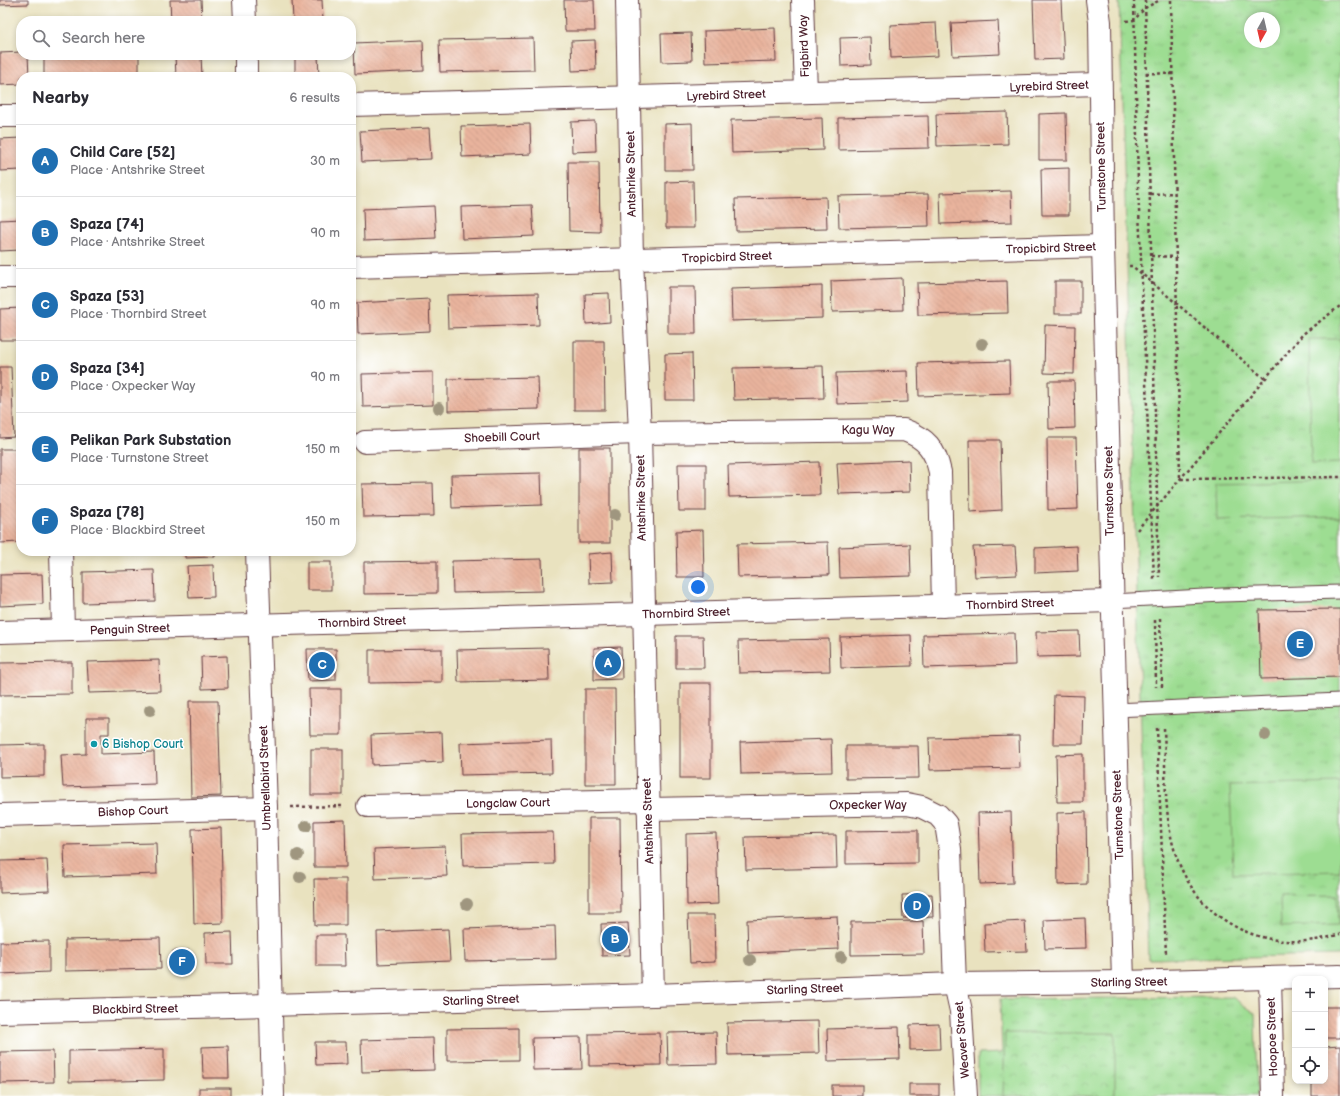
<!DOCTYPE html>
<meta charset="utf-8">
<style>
body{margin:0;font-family:"Balsamiq Sans",sans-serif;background:#f2f2f3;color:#2b2b33}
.controls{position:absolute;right:12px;bottom:12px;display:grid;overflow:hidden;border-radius:8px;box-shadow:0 2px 6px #0003}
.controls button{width:36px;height:36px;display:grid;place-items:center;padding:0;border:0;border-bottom:1px solid #e1e1e2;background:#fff;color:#2b2b33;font:20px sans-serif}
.compass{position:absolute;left:1244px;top:12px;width:36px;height:36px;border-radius:50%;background:#fff;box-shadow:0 2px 6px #0003;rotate:188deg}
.you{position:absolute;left:698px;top:587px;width:14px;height:14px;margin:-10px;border:3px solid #fff;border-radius:50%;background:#1a73e8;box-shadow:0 0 0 6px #1a73e833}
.badge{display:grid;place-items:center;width:26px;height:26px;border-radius:50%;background:#1f6fb2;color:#fff;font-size:13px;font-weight:700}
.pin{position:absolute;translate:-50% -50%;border:2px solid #fff;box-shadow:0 1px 4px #0006}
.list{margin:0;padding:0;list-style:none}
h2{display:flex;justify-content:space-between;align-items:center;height:52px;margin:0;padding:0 16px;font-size:17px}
h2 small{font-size:13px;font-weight:400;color:#7c7c81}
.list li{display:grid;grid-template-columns:26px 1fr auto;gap:12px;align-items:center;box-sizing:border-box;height:72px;padding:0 16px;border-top:1px solid #e1e1e2}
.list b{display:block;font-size:15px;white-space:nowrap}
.list p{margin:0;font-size:13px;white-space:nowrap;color:#7c7c81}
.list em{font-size:13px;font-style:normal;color:#7c7c81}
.icon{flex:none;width:22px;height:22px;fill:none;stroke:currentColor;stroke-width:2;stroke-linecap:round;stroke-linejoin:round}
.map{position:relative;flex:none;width:1340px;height:1096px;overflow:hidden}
.search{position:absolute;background:#fff;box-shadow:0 2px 6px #0003;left:16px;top:16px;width:340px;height:44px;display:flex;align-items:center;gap:10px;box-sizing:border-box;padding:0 14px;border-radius:16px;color:#7c7c81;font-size:15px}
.panel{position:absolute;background:#fff;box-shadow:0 2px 6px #0003;left:16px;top:72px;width:340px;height:484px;border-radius:16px}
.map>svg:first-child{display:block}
</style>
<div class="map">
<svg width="1340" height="1096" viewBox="0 0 1340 1096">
<defs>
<pattern id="grass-tufts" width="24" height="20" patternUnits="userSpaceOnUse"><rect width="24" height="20" fill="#9ddd92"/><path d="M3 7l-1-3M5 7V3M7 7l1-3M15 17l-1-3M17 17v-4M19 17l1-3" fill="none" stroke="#89bd7e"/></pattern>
<pattern id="park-crowns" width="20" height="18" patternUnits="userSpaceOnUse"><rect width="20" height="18" fill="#9ddd92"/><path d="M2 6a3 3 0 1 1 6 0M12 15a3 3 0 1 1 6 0" fill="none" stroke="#89bd7e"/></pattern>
<pattern id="building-back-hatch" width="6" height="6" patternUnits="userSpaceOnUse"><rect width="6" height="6" fill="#e9b49d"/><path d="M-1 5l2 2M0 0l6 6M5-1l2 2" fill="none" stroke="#c99a87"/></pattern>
</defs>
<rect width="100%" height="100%" fill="#fff"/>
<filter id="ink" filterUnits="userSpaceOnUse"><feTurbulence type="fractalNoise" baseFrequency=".025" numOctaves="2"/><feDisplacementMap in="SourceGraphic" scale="8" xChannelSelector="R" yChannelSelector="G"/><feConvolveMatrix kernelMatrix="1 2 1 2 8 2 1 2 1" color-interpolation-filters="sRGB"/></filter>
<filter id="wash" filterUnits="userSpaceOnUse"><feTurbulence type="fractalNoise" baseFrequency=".012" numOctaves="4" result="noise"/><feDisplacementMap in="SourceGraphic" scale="16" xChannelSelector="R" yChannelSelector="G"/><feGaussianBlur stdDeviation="0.9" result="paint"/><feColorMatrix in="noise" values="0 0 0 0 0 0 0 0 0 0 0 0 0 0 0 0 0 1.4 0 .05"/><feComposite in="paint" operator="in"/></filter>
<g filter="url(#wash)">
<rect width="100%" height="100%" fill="#e9e2bf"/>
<g fill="url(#grass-tufts)" stroke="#747e5e" fill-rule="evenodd">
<path d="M1119,0H1340V955L1148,959ZM1250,18H1274V42H1250Z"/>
<polygon points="1232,997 1255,1013 1257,1096 978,1096 978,1054 1002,1053 1000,999"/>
</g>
<polygon fill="url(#park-crowns)" stroke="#747e5e" points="1005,1033 1115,1033 1115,1096 1003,1096"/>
<g fill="#9ddd92" stroke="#747e5e">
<polygon points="1309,339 1340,339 1340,463 1311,464"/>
<polygon points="1340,480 1340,517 1217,520 1216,483"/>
<polygon points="1340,783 1340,871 1233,874 1230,786"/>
<polygon points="1337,895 1338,925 1281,927 1280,896"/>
</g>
<g id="blocks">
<g fill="url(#building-back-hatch)">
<polygon points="0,0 28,0 28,4 0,5"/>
<polygon points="170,0 201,0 202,21 171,21"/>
<polygon points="292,0 322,0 323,21 293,21"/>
<polygon points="564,0 594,0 595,31 565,31"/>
<polygon points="1033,0 1061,0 1064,59 1035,60"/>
<polygon points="998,21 1000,54 953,56 951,23"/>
<polygon points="936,23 938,56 891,58 890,25"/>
<polygon points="775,28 776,61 705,63 704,31"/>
<polygon points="691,33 692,61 662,62 661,34"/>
<polygon points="870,37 871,65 841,66 840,38"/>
<polygon points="533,38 534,70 440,72 439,40"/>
<polygon points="423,40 424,71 355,74 354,43"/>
<polygon points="595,40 596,70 572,71 571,41"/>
<polygon points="21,52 21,55 28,55 29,77 21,77 21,84 0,85 0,53"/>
<rect x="44" y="55" width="95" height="22"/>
<polygon points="175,55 201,55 202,77 176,77"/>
<polygon points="295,55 318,55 319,77 295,77"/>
<polygon points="1007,112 1008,144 937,146 936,114"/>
<polygon points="1066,113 1067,160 1039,160 1039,114"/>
<polygon points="928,116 929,148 838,150 838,118"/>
<polygon points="822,118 823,150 732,153 731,120"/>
<polygon points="595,121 596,151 572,152 571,122"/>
<polygon points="692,123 693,170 665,170 665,124"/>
<polygon points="530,124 531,154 462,157 461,126"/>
<polygon points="429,128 431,159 362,162 360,131"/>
<polygon points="21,138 21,170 0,171 0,139"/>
<polygon points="568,162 599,162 600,232 569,231"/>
<polygon points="1069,168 1069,215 1042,215 1041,169"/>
<polygon points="693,181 694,228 666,228 666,182"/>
<polygon points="1011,191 1012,222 941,224 940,193"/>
<polygon points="928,194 929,226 839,228 838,196"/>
<polygon points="826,197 827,229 736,231 735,199"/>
<polygon points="532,205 534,236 462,239 461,207"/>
<polygon points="434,206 436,238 364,241 363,209"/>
<polygon points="21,219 21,250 0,251 0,220"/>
<polygon points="902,278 903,310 832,312 831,281"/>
<polygon points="1007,281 1008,313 918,315 917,283"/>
<rect x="1055" y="281" width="26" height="33"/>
<polygon points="822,286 822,318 732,321 731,289"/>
<polygon points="668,287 695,287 696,334 668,334"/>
<polygon points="538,293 539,325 448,328 447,295"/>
<polygon points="609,293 610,322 586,324 585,294"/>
<polygon points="429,299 430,331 358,334 357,303"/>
<polygon points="21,308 21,340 0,340 0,309"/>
<polygon points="1045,325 1075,326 1074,374 1044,373"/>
<polygon points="574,341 604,341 605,410 574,410"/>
<polygon points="692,353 693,400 665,400 665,354"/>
<polygon points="1009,361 1010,393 919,396 918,363"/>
<polygon points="823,366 824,398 734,400 733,368"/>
<polygon points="0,367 11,367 14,437 0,438"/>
<polygon points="907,371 908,402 837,404 836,373"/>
<polygon points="433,372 433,405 363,407 362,374"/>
<polygon points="538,377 539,409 448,411 448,379"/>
<polygon points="1048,381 1074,381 1075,428 1049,429"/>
<polygon points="1047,438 1076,438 1078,509 1048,510"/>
<polygon points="969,440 1000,440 1002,510 970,512"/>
<rect x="579" y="448" width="31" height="95"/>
<polygon points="0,449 21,449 21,542 0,543"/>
<polygon points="909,460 910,492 839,494 837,463"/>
<polygon points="819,462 820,495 729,497 728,465"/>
<polygon points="678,464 706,464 706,511 679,511"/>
<polygon points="541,473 542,505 452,508 451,475"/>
<polygon points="433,483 434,516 363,517 362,484"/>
<polygon points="703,530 704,577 677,577 676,531"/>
<polygon points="828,542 829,575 738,577 737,544"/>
<polygon points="910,544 911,576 840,578 839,547"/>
<polygon points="1015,546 1017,575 975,577 973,547"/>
<polygon points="1077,546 1078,571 1035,573 1035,548"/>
<polygon points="185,551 215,551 215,557 185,558"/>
<polygon points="612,552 613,582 589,583 588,554"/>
<polygon points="542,559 543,591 453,593 452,561"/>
<polygon points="437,561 437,593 364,594 364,562"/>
<rect x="307" y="562" width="24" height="28"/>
<polygon points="213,565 214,597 189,598 187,566"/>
<polygon points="154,570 155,601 83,603 83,572"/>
<polygon points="42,574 43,604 0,606 0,575"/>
<polygon points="1340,609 1340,677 1261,679 1259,610"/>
<polygon points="1079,631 1080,656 1037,657 1036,632"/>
<polygon points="1014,633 1015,665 924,668 923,635"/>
<polygon points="911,635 912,666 841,668 840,637"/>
<polygon points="676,636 703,636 704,668 676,668"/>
<polygon points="829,639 830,671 739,673 738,641"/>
<polygon points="621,647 622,679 594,680 594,648"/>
<polygon points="548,648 549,680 458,682 457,650"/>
<polygon points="307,649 336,649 336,680 308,681"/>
<polygon points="442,649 442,682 369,683 369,650"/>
<polygon points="227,656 228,688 202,689 201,657"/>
<polygon points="159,660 160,691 89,693 87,662"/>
<polygon points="72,662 72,694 0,695 0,663"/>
<rect x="680" y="683" width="31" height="95"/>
<polygon points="309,689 341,689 341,735 310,735"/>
<polygon points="585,689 615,689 616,784 585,784"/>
<polygon points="1054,695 1084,696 1083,744 1053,744"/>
<polygon points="189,701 218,701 221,796 191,797"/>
<polygon points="86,718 109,718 109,734 101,734 101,754 154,752 155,784 63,787 61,755 86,754"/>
<polygon points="442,732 443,762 372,765 371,735"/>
<polygon points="1019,736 1020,768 930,770 929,738"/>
<polygon points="831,739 832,772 741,774 740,742"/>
<polygon points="551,740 552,773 461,775 460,743"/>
<polygon points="44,744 44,776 0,777 0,745"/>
<polygon points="846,746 918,746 919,778 846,779"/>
<rect x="311" y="749" width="32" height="46"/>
<polygon points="1083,754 1083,802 1057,802 1056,755"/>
<polygon points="1011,812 1013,883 980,884 978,813"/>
<polygon points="1086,812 1087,884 1058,885 1057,813"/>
<polygon points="589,818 620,818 621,913 589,913"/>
<polygon points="345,820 346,867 314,867 314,821"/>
<polygon points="221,828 223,923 194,924 192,829"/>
<polygon points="918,830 918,863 846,864 846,831"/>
<polygon points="553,832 554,864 463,866 462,834"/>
<polygon points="716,833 718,904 687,905 686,834"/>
<polygon points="836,835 837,868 746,870 745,837"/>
<polygon points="156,843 157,874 65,877 64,845"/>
<polygon points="445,846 447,876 375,879 374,849"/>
<polygon points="47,860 49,891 0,893 0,861"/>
<polygon points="314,879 346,879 346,925 315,925"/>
<polygon points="932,894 933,917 903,918 902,895"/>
<polygon points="688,915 714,915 715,962 690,963"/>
<polygon points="837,916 839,949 748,953 747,920"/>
<polygon points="1085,918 1086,948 1045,949 1044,920"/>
<polygon points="923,921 924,954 851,955 851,922"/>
<polygon points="1025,921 1027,951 985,952 984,923"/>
<polygon points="628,923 630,955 602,956 601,924"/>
<polygon points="555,926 556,959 465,961 464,929"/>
<polygon points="448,929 450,961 378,964 377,932"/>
<polygon points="232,932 233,964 206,964 205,933"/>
<polygon points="316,935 344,935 345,966 316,966"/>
<polygon points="160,938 161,969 65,971 65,940"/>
<polygon points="49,941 49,972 0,974 0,942"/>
<polygon points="189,950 190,973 174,973 173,951"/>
<rect x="1325" y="1007" width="15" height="31"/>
<polygon points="818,1021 819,1053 728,1055 727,1023"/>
<polygon points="939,1024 940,1049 910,1050 910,1025"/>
<polygon points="899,1027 900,1059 828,1061 827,1029"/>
<polygon points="519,1028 519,1060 447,1061 447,1029"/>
<polygon points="716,1032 717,1064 668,1065 667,1033"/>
<polygon points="660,1033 661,1065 589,1066 589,1034"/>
<polygon points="581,1037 582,1069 533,1070 532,1038"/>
<polygon points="433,1038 434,1070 362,1072 361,1040"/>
<polygon points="315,1042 346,1042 347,1064 316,1065"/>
<polygon points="228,1046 229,1078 203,1078 202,1047"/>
<polygon points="1340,1046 1340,1096 1312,1096 1312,1081 1325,1081 1325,1047"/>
<polygon points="164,1049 164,1080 69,1082 69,1051"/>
<polygon points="53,1051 54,1082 0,1083 0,1052"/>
<rect x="909" y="1084" width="30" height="12"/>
<rect x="832" y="1085" width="30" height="11"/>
<rect x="199" y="1088" width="31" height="8"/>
</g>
</g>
</g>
<g filter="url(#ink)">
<use href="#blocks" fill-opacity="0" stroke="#623c41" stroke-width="1"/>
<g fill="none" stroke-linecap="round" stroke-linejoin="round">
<defs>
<g id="lane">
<polyline points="1112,601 1222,595 1340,592"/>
<polyline points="1115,710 1340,700"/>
</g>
<g id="street">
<polyline points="244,0 245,21"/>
<polyline points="627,0 632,259 640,433 653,995"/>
<polyline points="803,0 806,92"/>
<polyline points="1097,0 1100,22 1103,246 1123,982"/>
<polyline points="246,55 246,77"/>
<polyline points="351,105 1100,84"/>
<polyline points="0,116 21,116"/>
<polyline points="351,267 1103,246"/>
<polyline points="0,277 21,277"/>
<path d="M365,442L640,433L904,430C926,438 935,449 940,472L943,606"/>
<polyline points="61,551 63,630"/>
<polyline points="257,551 266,808 273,1096"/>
<polyline points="0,632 1112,601"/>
<polyline points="368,806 648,800"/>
<polyline points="648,809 907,804 922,807 938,815 946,824 950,849 955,984 961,1011 966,1096"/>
<polyline points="0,815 266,808"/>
<polyline points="1270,978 1273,1096"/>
<polyline points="0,1012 653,995 955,984 1123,982 1340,976"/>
</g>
</defs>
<use href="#lane" stroke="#623c41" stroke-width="15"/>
<use href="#street" stroke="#623c41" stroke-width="24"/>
<g stroke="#623c41" stroke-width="2.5" stroke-dasharray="3 3" stroke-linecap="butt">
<polyline points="1134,0 1138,185 1154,579"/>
<polyline points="1145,0 1159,577"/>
<polyline points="1171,0 1180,479 1340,477"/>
<polyline points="1126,21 1134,20 1145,8 1160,0"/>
<polyline points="1146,73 1173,74"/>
<polyline points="1150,194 1175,193"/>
<polyline points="1151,256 1176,257"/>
<polyline points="1129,266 1132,266 1142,274 1265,379"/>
<polyline points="1137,530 1303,334 1340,306"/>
<polyline points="1160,618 1162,687"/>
<polyline points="1155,620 1156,687"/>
<polyline points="1157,728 1166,955"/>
<path d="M1164,728C1166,768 1163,817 1176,855C1199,925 1271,957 1340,934"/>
<polyline points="291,807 344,806"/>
</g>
<use href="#lane" stroke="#fff" stroke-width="13"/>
<use href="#street" stroke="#fff" stroke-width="22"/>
</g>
<g fill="#9f967f">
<circle cx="982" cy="344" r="6"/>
<circle cx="439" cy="408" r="6"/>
<circle cx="615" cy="515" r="6"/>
<circle cx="150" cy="710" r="6"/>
<circle cx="1265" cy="735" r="6"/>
<circle cx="306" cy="826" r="6"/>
<circle cx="298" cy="855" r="6"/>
<circle cx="300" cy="877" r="6"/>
<circle cx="467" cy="904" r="6"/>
<circle cx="841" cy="957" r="6"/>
<circle cx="750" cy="960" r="6"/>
</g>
</g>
<circle fill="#0f9aa8" stroke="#fff" stroke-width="1.5" cx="94" cy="744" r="4"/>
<g text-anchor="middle" stroke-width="3" stroke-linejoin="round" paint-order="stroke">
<g font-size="12" fill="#4a1f2b" stroke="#fff">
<text transform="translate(804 46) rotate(-92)" y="4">Figbird Way</text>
<text transform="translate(1049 86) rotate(-2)" y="4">Lyrebird Street</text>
<text transform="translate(726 95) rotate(-2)" y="4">Lyrebird Street</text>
<text transform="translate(1101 167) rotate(-91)" y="4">Turnstone Street</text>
<text transform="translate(631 174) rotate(-91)" y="4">Antshrike Street</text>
<text transform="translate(1051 248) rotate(-2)" y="4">Tropicbird Street</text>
<text transform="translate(727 257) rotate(-2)" y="4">Tropicbird Street</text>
<text x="868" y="434">Kagu Way</text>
<text transform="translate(502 437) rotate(-2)" y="4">Shoebill Court</text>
<text transform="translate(1109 491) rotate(-91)" y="4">Turnstone Street</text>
<text transform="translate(641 498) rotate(-91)" y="4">Antshrike Street</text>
<text transform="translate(1010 604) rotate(-2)" y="4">Thornbird Street</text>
<text transform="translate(686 613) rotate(-2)" y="4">Thornbird Street</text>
<text transform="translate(362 622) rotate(-2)" y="4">Thornbird Street</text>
<text transform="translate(130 629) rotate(-2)" y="4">Penguin Street</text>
<text transform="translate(265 778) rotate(-92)" y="4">Umbrellabird Street</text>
<text transform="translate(508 803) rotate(-1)" y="4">Longclaw Court</text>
<text x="868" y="809">Oxpecker Way</text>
<text transform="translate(133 811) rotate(-2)" y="4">Bishop Court</text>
<text transform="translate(1118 815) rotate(-92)" y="4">Turnstone Street</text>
<text transform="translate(648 821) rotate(-92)" y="4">Antshrike Street</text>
<text transform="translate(1129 982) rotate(-1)" y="4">Starling Street</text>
<text transform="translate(805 989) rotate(-2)" y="4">Starling Street</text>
<text transform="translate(481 1000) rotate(-2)" y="4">Starling Street</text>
<text transform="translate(135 1009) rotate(-1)" y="4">Blackbird Street</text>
<text transform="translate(1272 1037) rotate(-92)" y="4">Hoopoe Street</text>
<text transform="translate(962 1040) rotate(-95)" y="4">Weaver Street</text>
</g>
<g font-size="12" fill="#0d838f" stroke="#fff" text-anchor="start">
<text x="102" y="748">6 Bishop Court</text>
</g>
</g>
</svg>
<div class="controls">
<button>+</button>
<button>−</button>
<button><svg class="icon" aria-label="locate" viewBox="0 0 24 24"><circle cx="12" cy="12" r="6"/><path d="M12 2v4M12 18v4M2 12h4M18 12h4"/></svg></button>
</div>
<svg class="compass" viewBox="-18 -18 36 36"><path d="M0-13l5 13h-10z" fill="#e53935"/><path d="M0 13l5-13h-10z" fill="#7c7c81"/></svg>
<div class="you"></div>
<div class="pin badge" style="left:608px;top:663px">A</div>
<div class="pin badge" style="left:615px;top:939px">B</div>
<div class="pin badge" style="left:322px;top:665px">C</div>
<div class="pin badge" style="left:917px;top:906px">D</div>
<div class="pin badge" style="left:1300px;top:644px">E</div>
<div class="pin badge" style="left:182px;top:962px">F</div>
<div class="search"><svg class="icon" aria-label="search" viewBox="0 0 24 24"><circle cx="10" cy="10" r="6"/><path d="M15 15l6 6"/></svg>Search here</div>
<section class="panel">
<h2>Nearby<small>6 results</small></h2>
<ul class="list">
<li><span class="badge">A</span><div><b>Child Care [52]</b><p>Place · Antshrike Street</p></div><em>30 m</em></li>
<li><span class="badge">B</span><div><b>Spaza [74]</b><p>Place · Antshrike Street</p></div><em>90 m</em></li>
<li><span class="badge">C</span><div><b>Spaza [53]</b><p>Place · Thornbird Street</p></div><em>90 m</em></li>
<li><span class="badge">D</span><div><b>Spaza [34]</b><p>Place · Oxpecker Way</p></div><em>90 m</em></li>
<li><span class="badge">E</span><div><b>Pelikan Park Substation</b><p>Place · Turnstone Street</p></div><em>150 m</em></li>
<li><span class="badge">F</span><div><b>Spaza [78]</b><p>Place · Blackbird Street</p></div><em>150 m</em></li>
</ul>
</section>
</div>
